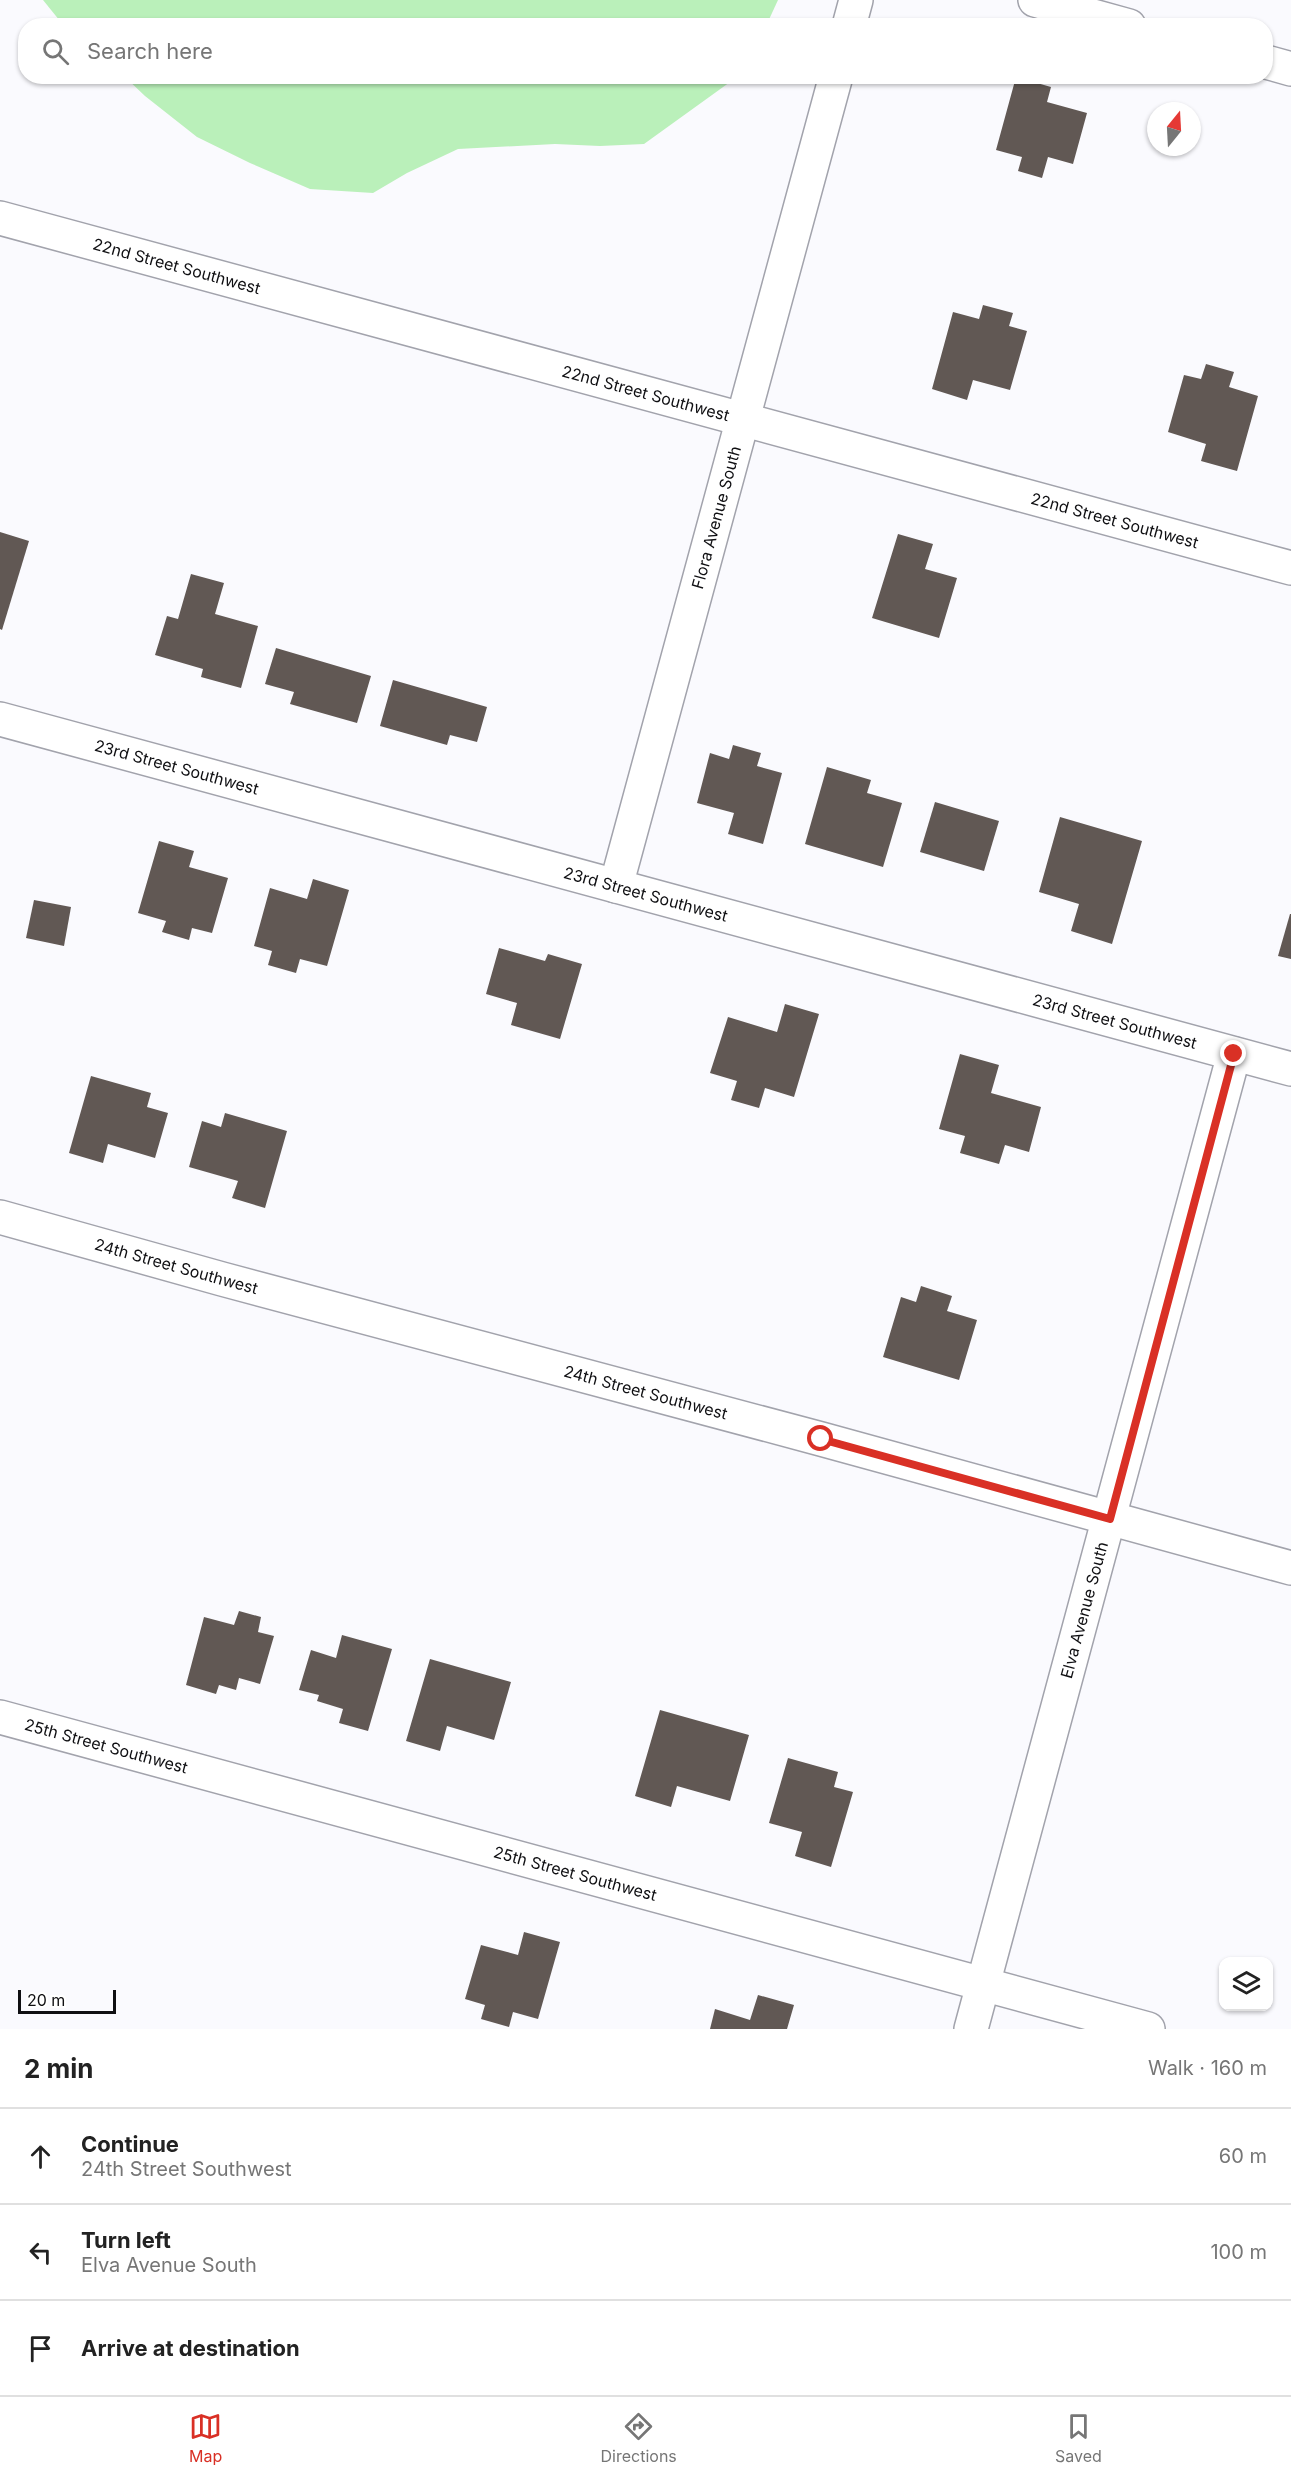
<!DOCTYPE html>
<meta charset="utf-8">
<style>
body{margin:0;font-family:Inter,sans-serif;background:#f2f2f2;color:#222}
.controls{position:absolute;right:18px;bottom:18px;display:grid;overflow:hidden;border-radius:12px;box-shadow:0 2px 4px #0004}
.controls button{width:54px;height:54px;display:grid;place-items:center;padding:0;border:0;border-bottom:2px solid #e0e0e0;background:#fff;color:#222;font:30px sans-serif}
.compass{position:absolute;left:1147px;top:102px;width:54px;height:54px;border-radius:50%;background:#fff;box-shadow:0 2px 4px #0004;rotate:18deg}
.scale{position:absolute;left:18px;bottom:15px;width:98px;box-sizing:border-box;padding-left:6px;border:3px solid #0f0f12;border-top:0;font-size:16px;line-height:21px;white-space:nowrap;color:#0f0f12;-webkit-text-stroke:4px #fff;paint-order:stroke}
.stop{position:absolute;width:18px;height:18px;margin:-14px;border:4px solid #d93025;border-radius:50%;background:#fff}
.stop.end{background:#d93025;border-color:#fff;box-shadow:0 2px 6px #0008}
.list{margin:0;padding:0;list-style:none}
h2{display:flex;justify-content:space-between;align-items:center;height:78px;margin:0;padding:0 24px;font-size:26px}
h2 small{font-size:20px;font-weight:400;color:#767676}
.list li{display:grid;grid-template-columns:39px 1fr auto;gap:18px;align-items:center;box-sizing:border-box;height:96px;padding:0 24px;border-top:2px solid #e0e0e0}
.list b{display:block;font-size:22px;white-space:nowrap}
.list p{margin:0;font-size:20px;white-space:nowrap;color:#767676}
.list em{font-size:20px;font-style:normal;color:#767676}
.icon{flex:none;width:33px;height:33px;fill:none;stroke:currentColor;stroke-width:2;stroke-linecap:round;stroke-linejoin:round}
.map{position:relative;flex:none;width:1291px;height:2029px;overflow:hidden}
.search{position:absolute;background:#fff;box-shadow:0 2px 4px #0004;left:18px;right:18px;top:18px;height:66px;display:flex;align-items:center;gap:15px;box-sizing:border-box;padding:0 21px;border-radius:24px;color:#767676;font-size:22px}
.sheet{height:366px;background:#fff}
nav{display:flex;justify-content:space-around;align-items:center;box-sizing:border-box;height:84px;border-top:2px solid #e0e0e0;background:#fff;font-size:16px;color:#767676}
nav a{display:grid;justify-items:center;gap:3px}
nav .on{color:#d93025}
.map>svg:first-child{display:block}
</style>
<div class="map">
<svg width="1291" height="2029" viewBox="0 0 1291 2029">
<rect width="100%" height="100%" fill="#fafafe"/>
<g fill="#baf0ba">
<polygon points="43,0 778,0 766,26 64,26"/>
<polygon points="125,77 737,77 644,144 600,146 555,144 458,149 407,173 373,193 310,189 250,163 197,137 145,96"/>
</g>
<g fill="#615854">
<polygon points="1016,77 1051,87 1047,102 1087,113 1073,164 1048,157 1042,178 1018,171 1022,157 996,150"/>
<polygon points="983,305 1013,313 1009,326 1027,331 1010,390 973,380 967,400 932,389 953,312 979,319"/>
<polygon points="1206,364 1234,372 1229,387 1258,396 1237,471 1201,461 1206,444 1168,432 1184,375 1201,379"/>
<polygon points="0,532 29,541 2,630 0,629"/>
<polygon points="898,534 933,544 925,569 957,578 939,638 872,618"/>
<polygon points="191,574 224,583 215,614 258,626 241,688 201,677 203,669 155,655 167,616 178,619"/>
<polygon points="276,648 371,676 357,723 290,704 294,692 265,684"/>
<polygon points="393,680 487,707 477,742 450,735 447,745 380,726"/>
<polygon points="733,745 761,753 757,766 782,773 763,844 728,834 734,813 697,803 710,753 729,759"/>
<polygon points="827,767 871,780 867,793 902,803 883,867 805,844"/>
<polygon points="935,802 999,821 984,871 920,852"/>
<polygon points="1060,817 1142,841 1112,944 1071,931 1079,904 1039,892"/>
<polygon points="159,841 194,851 189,867 228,878 212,933 192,928 189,940 162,932 166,921 138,913"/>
<polygon points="313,879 349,890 327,966 300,959 296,973 268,965 272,951 254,946 270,888 307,899"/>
<polygon points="34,900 71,907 64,946 26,938"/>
<polygon points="1290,914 1291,914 1291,959 1278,956"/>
<polygon points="499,948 545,961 548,954 582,964 560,1039 511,1025 517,1003 486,994"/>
<polygon points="785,1004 819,1014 794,1097 765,1088 759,1108 731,1100 737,1081 710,1073 728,1017 777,1032"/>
<polygon points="960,1054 999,1065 991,1093 1041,1107 1029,1152 1005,1145 999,1164 960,1153 965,1136 939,1129"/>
<polygon points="91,1076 151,1093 147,1107 168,1113 155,1158 108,1144 103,1163 69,1153"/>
<polygon points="225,1113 287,1131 265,1208 232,1198 238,1181 189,1167 202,1121 221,1127"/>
<polygon points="921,1286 952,1296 947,1311 977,1320 959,1380 883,1357 901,1297 916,1302"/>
<polygon points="239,1611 261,1617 258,1632 274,1636 260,1684 239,1678 236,1690 219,1685 216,1694 186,1685 204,1617 234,1625"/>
<polygon points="342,1635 392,1649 368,1731 339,1723 343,1709 317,1701 319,1695 299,1690 311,1650 336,1658"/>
<polygon points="430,1659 511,1682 494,1740 447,1726 440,1751 406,1741"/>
<polygon points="660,1710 749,1735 730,1801 677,1786 671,1807 635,1796"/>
<polygon points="788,1758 838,1772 834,1787 853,1792 831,1867 795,1856 802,1832 769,1823"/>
<polygon points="524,1932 560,1942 538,2019 513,2012 509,2027 481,2019 485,2005 465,1999 481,1945 518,1955"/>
<polygon points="758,1995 794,2005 787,2029 710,2029 715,2009 750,2020"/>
</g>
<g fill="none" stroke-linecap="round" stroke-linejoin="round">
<defs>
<g id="minor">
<polyline points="1035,0 1129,26"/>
<polyline points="849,26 856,0"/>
<polyline points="1266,62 1291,69"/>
<path id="s1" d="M0,218L1291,568"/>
<path id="s2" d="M0,719L1291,1069"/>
<path id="s3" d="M616,886L836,76"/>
<path id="s4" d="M0,1217L222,1279L821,1439L1291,1568"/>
<path id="s5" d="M0,1717L1148,2029"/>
<path id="s6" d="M971,2029L1234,1054"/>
</g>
</defs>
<use href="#minor" stroke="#a2a3ac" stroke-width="36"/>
<use href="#minor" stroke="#fff" stroke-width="33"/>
</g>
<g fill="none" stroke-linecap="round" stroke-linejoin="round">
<polyline stroke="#d93025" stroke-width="8" points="821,1439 1110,1519 1234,1054"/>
</g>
<g text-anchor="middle" stroke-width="6" stroke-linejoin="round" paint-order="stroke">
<g font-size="16" fill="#0f0f12" stroke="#fff">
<text dy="6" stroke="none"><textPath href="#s1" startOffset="183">22nd Street Southwest</textPath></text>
<text dy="6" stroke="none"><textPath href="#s1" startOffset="669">22nd Street Southwest</textPath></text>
<text dy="6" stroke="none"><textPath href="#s3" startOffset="382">Flora Avenue South</textPath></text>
<text dy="6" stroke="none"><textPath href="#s1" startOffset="1155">22nd Street Southwest</textPath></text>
<text dy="6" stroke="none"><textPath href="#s2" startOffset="183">23rd Street Southwest</textPath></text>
<text dy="6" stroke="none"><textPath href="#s2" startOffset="669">23rd Street Southwest</textPath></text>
<text dy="6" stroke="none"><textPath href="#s2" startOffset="1155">23rd Street Southwest</textPath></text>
<text dy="6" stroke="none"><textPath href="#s4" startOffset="183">24th Street Southwest</textPath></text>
<text dy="6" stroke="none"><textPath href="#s4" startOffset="669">24th Street Southwest</textPath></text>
<text dy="6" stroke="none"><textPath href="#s6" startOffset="434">Elva Avenue South</textPath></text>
<text dy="6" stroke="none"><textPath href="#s5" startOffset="110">25th Street Southwest</textPath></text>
<text dy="6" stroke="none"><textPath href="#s5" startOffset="596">25th Street Southwest</textPath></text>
</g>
</g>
</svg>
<div class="controls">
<button><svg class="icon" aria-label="layers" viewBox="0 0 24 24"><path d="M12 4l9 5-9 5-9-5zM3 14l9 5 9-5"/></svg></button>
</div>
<svg class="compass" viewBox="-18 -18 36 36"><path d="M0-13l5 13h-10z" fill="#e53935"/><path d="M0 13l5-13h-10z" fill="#767676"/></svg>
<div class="scale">20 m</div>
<div class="stop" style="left:821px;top:1439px"></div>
<div class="stop end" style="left:1234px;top:1054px"></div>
<div class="search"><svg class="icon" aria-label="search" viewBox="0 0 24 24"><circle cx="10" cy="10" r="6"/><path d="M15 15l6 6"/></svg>Search here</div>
</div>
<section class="sheet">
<h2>2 min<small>Walk · 160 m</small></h2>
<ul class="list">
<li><svg class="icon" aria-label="ahead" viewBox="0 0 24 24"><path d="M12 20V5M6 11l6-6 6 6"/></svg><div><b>Continue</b><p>24th Street Southwest</p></div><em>60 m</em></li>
<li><svg class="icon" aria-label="left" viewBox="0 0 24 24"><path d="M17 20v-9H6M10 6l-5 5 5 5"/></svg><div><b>Turn left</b><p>Elva Avenue South</p></div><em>100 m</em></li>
<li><svg class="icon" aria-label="arrive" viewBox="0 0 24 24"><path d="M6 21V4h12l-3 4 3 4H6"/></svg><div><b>Arrive at destination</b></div></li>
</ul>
</section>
<nav>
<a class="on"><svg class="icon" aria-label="map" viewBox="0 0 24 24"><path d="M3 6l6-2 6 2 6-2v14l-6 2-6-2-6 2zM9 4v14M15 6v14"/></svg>Map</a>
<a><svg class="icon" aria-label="directions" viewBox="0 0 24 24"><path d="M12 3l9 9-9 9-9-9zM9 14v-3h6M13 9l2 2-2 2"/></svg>Directions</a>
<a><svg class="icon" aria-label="saved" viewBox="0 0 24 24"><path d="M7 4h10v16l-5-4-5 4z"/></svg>Saved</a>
</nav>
